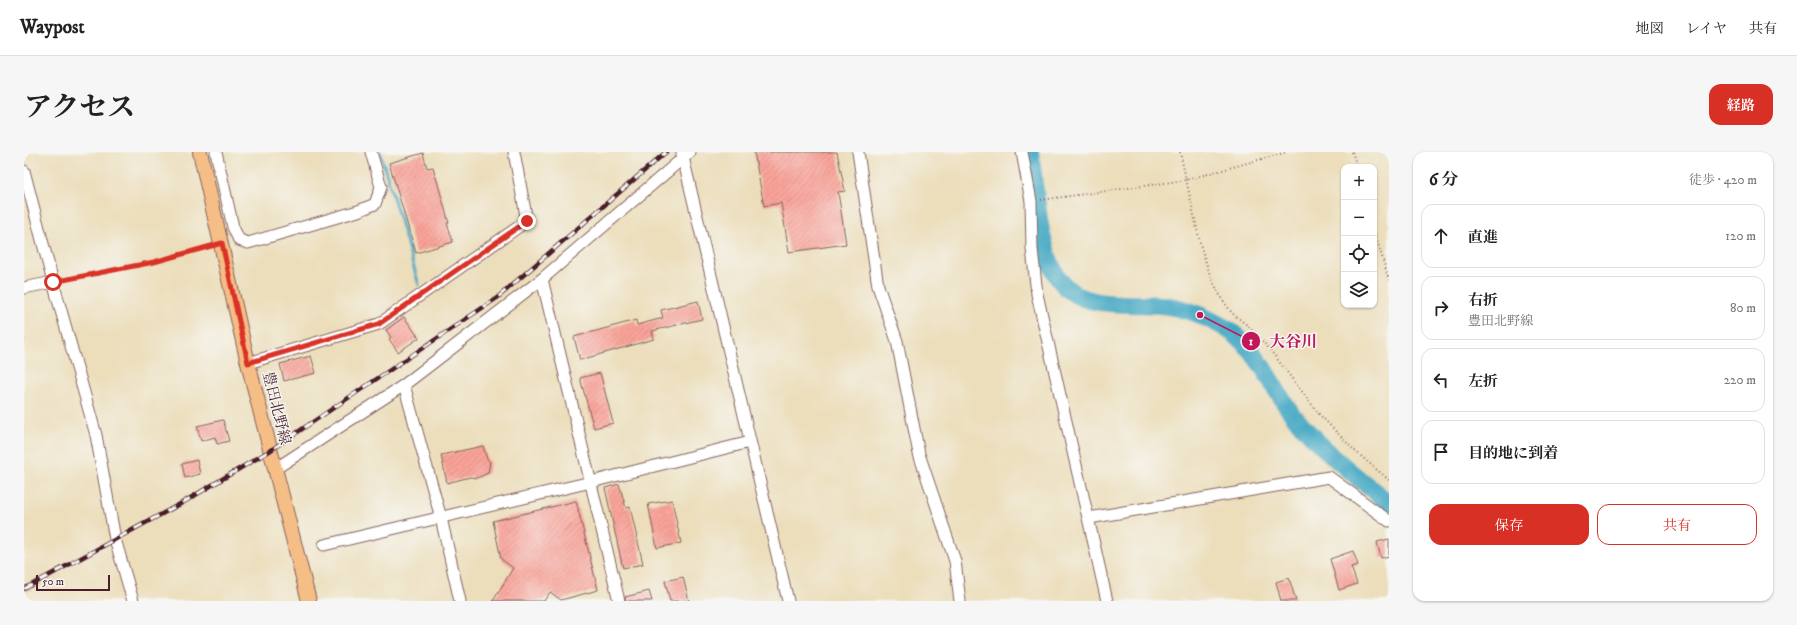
<!DOCTYPE html>
<html lang="ja">
<meta charset="utf-8">
<style>
body{margin:0;font-family:"IM FELL DW Pica","Noto Serif JP",serif;background:#f6f6f6;color:#222}
.controls{position:absolute;right:12px;top:12px;display:grid;overflow:hidden;border-radius:8px;box-shadow:0 1px 3px #0004}
.controls button{width:36px;height:36px;display:grid;place-items:center;padding:0;border:0;border-bottom:1px solid #e0e0e0;background:#fff;color:#222;font:20px sans-serif}
.scale{position:absolute;left:12px;bottom:10px;width:74px;box-sizing:border-box;padding-left:4px;border:2px solid #4a1f2b;border-top:0;font-size:11px;line-height:14px;white-space:nowrap;color:#4a1f2b;-webkit-text-stroke:3px #f6f6f2;paint-order:stroke}
.stop{position:absolute;width:12px;height:12px;margin:-9px;border:3px solid #d93025;border-radius:50%;background:#fff}
.stop.end{background:#d93025;border-color:#fff;box-shadow:0 1px 4px #0008}
.list{margin:0;padding:0;list-style:none}
h2{display:flex;justify-content:space-between;align-items:center;height:52px;margin:0;padding:0 16px;font-size:17px}
h2 small{font-size:13px;font-weight:400;color:#767676}
.list li{display:grid;grid-template-columns:26px 1fr auto;gap:12px;align-items:center;box-sizing:border-box;height:64px;margin:0 8px 8px;padding:0 8px;border:1px solid #e0e0e0;border-radius:12px}
.list b{display:block;font-size:15px;white-space:nowrap}
.list p{margin:0;font-size:13px;white-space:nowrap;color:#767676}
.list em{font-size:13px;font-style:normal;color:#767676}
.actions{display:flex;gap:8px;padding:12px 16px}
.actions a{flex:1;padding:9px 0;border:1px solid #d93025;border-radius:12px;text-align:center;font-size:14px;color:#d93025}
.actions .main{background:#d93025;color:#fff}
.icon{flex:none;width:22px;height:22px;fill:none;stroke:currentColor;stroke-width:2;stroke-linecap:round;stroke-linejoin:round}
.map{position:relative;flex:none;width:1365px;height:449px;overflow:hidden;border-radius:12px}
header{display:flex;align-items:center;gap:24px;box-sizing:border-box;height:56px;padding:0 20px;background:#fff;border-bottom:1px solid #e0e0e0}
header strong{font-size:19px}
nav{display:flex;gap:22px;margin-inline-start:auto;font-size:14px}
.intro{display:flex;align-items:center;justify-content:space-between;box-sizing:border-box;height:96px;padding:0 24px}
h1{margin:0;font-size:28px}
.button{padding:10px 18px;border-radius:12px;background:#d93025;color:#fff;font-size:14px;font-weight:700}
main{display:flex;gap:24px;padding:0 24px}
aside{flex:1;background:#fff;border-radius:12px;box-shadow:0 1px 3px #0004}
.map>svg:first-child{display:block}
</style>
<header>
<strong>Waypost</strong>
<nav><a>地図</a><a>レイヤ</a><a>共有</a></nav>
</header>
<div class="intro"><h1>アクセス</h1><a class="button">経路</a></div>
<main>
<div class="map">
<svg width="1365" height="449" viewBox="0 0 1365 449">
<defs>
<pattern id="building-hatch" width="6" height="6" patternUnits="userSpaceOnUse"><rect width="6" height="6" fill="#faa49a"/><path d="M-1 1l2-2M0 6l6-6M5 7l2-2" fill="none" stroke="#cc857e"/></pattern>
</defs>
<rect width="100%" height="100%" fill="#f6f6f2"/>
<filter id="ink" filterUnits="userSpaceOnUse"><feTurbulence type="fractalNoise" baseFrequency=".025" numOctaves="2"/><feDisplacementMap in="SourceGraphic" scale="8" xChannelSelector="R" yChannelSelector="G"/><feConvolveMatrix kernelMatrix="1 2 1 2 8 2 1 2 1" color-interpolation-filters="sRGB"/></filter>
<filter id="wash" filterUnits="userSpaceOnUse"><feTurbulence type="fractalNoise" baseFrequency=".012" numOctaves="4" result="noise"/><feDisplacementMap in="SourceGraphic" scale="16" xChannelSelector="R" yChannelSelector="G"/><feGaussianBlur stdDeviation="0.9" result="paint"/><feColorMatrix in="noise" values="0 0 0 0 0 0 0 0 0 0 0 0 0 0 0 0 0 1.4 0 .05"/><feComposite in="paint" operator="in"/></filter>
<g filter="url(#wash)">
<rect width="100%" height="100%" fill="#ecdebb"/>
<g fill="none" stroke-linecap="round" stroke-linejoin="round">
<polyline stroke="#43a7c3" stroke-width="3" points="356,0 395,133"/>
<path stroke="#43a7c3" stroke-width="18" d="M1006,0C1012,37 1014,102 1038,131C1061,160 1112,149 1144,154C1165,157 1186,167 1203,177C1235,197 1247,235 1269,263C1297,297 1331,324 1365,351"/>
</g>
<g id="blocks">
<g fill="url(#building-hatch)">
<polygon points="730,0 813,0 821,39 814,40 822,92 765,100 757,51 740,54"/>
<polygon points="399,1 403,16 409,15 425,71 423,71 429,90 392,101 365,11"/>
<polygon points="674,149 678,167 628,179 630,187 556,208 550,185 612,168 613,173 639,166 637,158"/>
<polygon points="380,165 395,186 374,200 365,187 367,185 362,178"/>
<polygon points="287,204 292,221 260,229 256,212"/>
<polygon points="576,221 589,271 570,276 556,226"/>
<polygon points="199,268 205,289 193,292 191,285 177,289 173,274"/>
<polygon points="459,294 463,307 466,310 464,321 453,326 446,325 423,331 417,303"/>
<polygon points="173,308 176,322 161,326 158,312"/>
<polygon points="595,332 602,356 606,355 619,412 599,416 581,336"/>
<polygon points="648,348 657,391 633,396 624,352"/>
<polygon points="552,349 574,438 537,448 526,440 520,449 469,449 489,416 477,407 469,369"/>
<polygon points="1365,387 1365,404 1357,406 1353,390"/>
<polygon points="1329,399 1334,413 1327,415 1333,432 1315,438 1306,407"/>
<polygon points="659,425 665,449 646,449 641,429"/>
<polygon points="1265,426 1272,449 1257,449 1252,430"/>
<polygon points="625,439 628,449 602,449 601,445"/>
</g>
</g>
</g>
<g filter="url(#ink)">
<use href="#blocks" fill-opacity="0" stroke="#83625d" stroke-width="1"/>
<g fill="none" stroke-linecap="round" stroke-linejoin="round">
<defs>
<g id="minor">
<polyline points="192,0 209,75 215,88 224,91 334,59 351,52 357,35 347,0"/>
<polyline points="834,0 854,134 873,189 895,302 931,409 936,449"/>
<polyline points="998,0 1007,49 1008,97 1013,142 1083,449"/>
<polyline points="658,1 764,449"/>
<polyline points="0,19 29,130 72,283 91,387 109,449"/>
<polyline points="518,127 595,449"/>
<polyline points="0,136 29,130"/>
<polyline points="224,211 355,172 503,69 490,0"/>
<polyline points="380,233 417,366 436,449"/>
<polyline points="251,317 380,233 518,127 666,0"/>
<polyline points="1065,366 1305,325 1365,369"/>
<polyline points="300,393 567,330 726,290"/>
</g>
<polyline id="major" points="176,0 224,211 285,449"/>
</defs>
<use href="#minor" stroke="#83625d" stroke-width="13"/>
<use href="#major" stroke="#83625d" stroke-width="16"/>
<g stroke="#83625d" stroke-width="2" stroke-dasharray="1 3" stroke-linecap="butt">
<polyline points="1156,0 1177,95 1187,126 1198,147 1208,161 1229,178 1247,199 1295,262 1331,299 1365,328"/>
<polyline points="1328,0 1333,15"/>
<polyline points="1017,48 1162,28 1263,0"/>
<polyline points="1350,78 1365,128"/>
<polyline points="38,128 130,110 185,95"/>
</g>
<use href="#minor" stroke="#fff" stroke-width="11"/>
<use href="#major" stroke="#f6be87" stroke-width="14"/>
<defs>
<polyline id="rail" points="0,437 158,351 247,298 473,146 642,0"/>
</defs>
<use href="#rail" stroke="#4a1f2b" stroke-width="4.5"/>
<use href="#rail" stroke="#f6f6f2" stroke-width="3" stroke-dasharray="9" stroke-linecap="butt"/>
</g>
</g>
<g fill="none" stroke-linecap="round" stroke-linejoin="round" filter="url(#ink)">
<polyline stroke="#d93025" stroke-width="5" points="29,130 130,110 198,91 224,211 355,172 503,69"/>
</g>
<g text-anchor="middle" stroke-width="3" stroke-linejoin="round" paint-order="stroke">
<g font-size="15" fill="#4a1f2b" stroke="#f6f6f2">
<text transform="translate(253 256) rotate(76)" y="5">豊田北野線</text>
</g>
</g>
<path fill="none" stroke="#c2185b" stroke-width="1.5" d="M1176 163L1227 189"/>
<g fill="#c2185b" stroke="#f6f6f2" stroke-width="1.5">
<circle cx="1176" cy="163" r="4"/>
<circle cx="1227" cy="189" r="10"/>
</g>
<g font-size="12" text-anchor="middle" font-weight="bold" fill="#fff">
<text x="1227" y="193">1</text>
</g>
<g font-size="16" text-anchor="middle" font-weight="bold" fill="#c2185b" stroke="#f6f6f2" stroke-width="3" stroke-linejoin="round" paint-order="stroke">
<text x="1269" y="195">大谷川</text>
</g>
</svg>
<div class="controls">
<button>+</button>
<button>−</button>
<button><svg class="icon" aria-label="locate" viewBox="0 0 24 24"><circle cx="12" cy="12" r="6"/><path d="M12 2v4M12 18v4M2 12h4M18 12h4"/></svg></button>
<button><svg class="icon" aria-label="layers" viewBox="0 0 24 24"><path d="M12 4l9 5-9 5-9-5zM3 14l9 5 9-5"/></svg></button>
</div>
<div class="scale">50 m</div>
<div class="stop" style="left:29px;top:130px"></div>
<div class="stop end" style="left:503px;top:69px"></div>
</div>
<aside>
<h2>6 分<small>徒歩 · 420 m</small></h2>
<ul class="list">
<li><svg class="icon" aria-label="ahead" viewBox="0 0 24 24"><path d="M12 20V5M6 11l6-6 6 6"/></svg><div><b>直進</b></div><em>120 m</em></li>
<li><svg class="icon" aria-label="right" viewBox="0 0 24 24"><path d="M7 20v-9h11M14 6l5 5-5 5"/></svg><div><b>右折</b><p>豊田北野線</p></div><em>80 m</em></li>
<li><svg class="icon" aria-label="left" viewBox="0 0 24 24"><path d="M17 20v-9H6M10 6l-5 5 5 5"/></svg><div><b>左折</b></div><em>220 m</em></li>
<li><svg class="icon" aria-label="arrive" viewBox="0 0 24 24"><path d="M6 21V4h12l-3 4 3 4H6"/></svg><div><b>目的地に到着</b></div></li>
</ul>
<div class="actions"><a class="main">保存</a><a>共有</a></div>
</aside>
</main>
